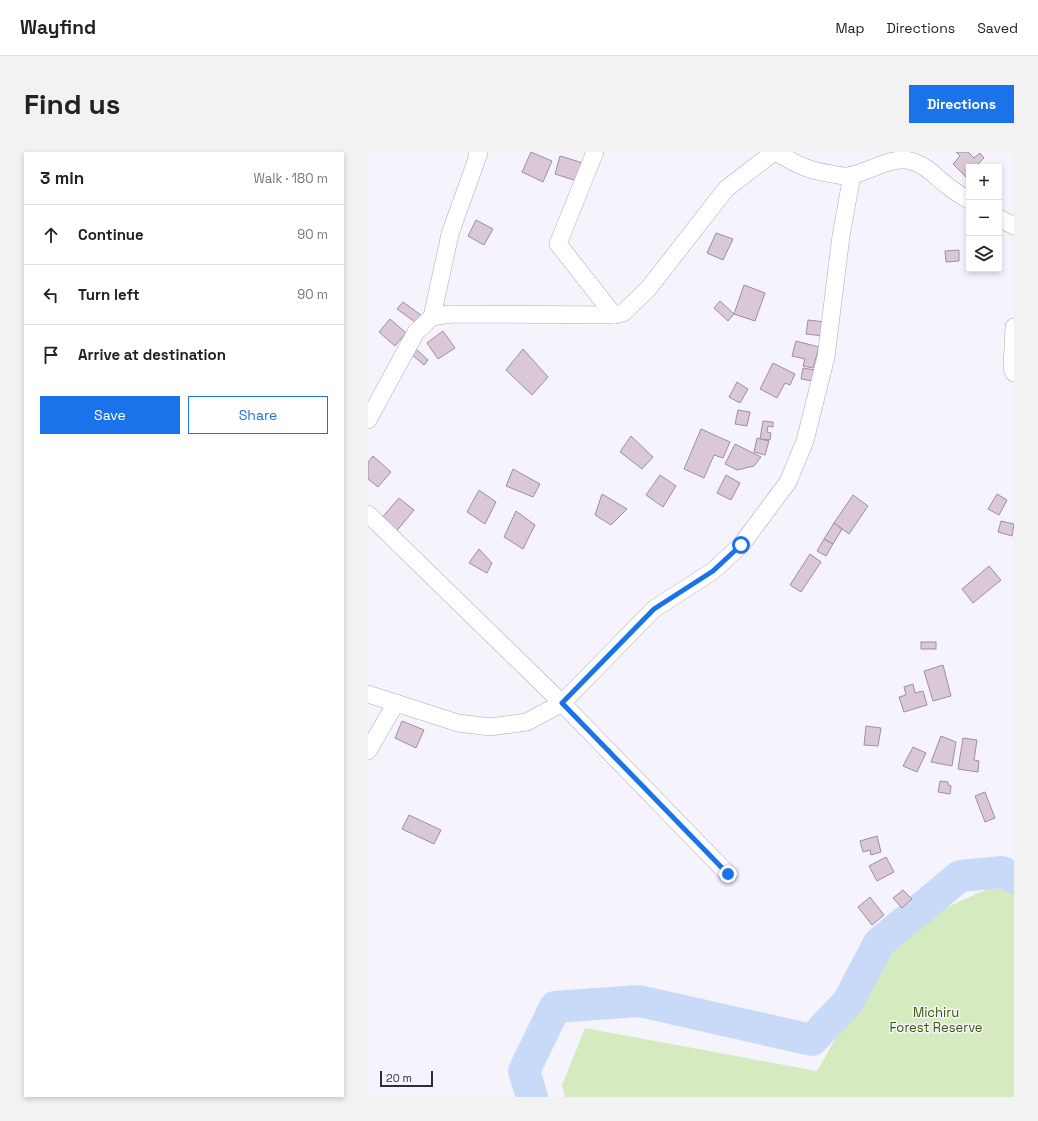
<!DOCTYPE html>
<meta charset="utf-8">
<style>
body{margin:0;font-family:"Space Grotesk",sans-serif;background:#f2f2f2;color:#222}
.controls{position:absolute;right:12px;top:12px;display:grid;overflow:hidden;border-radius:0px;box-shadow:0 2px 6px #0003}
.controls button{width:36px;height:36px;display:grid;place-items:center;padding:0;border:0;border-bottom:1px solid #e0e0e0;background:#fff;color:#222;font:20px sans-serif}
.scale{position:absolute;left:12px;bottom:10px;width:53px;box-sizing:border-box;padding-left:4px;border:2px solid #2f2e35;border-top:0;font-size:11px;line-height:14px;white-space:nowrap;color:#2f2e35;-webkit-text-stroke:3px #f5f4fc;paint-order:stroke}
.stop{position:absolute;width:12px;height:12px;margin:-9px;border:3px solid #1a73e8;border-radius:50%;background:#fff}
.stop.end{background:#1a73e8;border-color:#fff;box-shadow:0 1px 4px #0008}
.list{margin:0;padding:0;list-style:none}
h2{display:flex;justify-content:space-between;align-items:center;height:52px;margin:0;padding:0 16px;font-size:17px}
h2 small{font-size:13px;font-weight:400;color:#767676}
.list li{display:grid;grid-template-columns:26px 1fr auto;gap:12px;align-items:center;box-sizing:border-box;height:60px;padding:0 16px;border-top:1px solid #e0e0e0}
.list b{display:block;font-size:15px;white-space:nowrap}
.list em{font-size:13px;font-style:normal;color:#767676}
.actions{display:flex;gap:8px;padding:12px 16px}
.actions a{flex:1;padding:9px 0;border:1px solid #1a73e8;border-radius:0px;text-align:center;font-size:14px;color:#1a73e8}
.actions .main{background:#1a73e8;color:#fff}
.icon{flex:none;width:22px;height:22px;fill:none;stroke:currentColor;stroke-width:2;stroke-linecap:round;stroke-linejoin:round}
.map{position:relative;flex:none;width:646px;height:945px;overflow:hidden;border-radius:0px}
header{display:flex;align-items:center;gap:24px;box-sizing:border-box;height:56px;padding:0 20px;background:#fff;border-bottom:1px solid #e0e0e0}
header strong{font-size:19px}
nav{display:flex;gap:22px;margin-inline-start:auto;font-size:14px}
.intro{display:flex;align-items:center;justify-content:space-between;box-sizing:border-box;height:96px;padding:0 24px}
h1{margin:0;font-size:28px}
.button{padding:10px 18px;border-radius:0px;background:#1a73e8;color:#fff;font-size:14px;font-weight:700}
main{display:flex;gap:24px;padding:0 24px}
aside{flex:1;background:#fff;border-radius:0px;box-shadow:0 2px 6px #0003}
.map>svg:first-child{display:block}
</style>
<header>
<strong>Wayfind</strong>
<nav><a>Map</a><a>Directions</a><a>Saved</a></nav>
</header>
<div class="intro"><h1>Find us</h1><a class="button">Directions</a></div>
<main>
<aside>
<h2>3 min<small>Walk · 180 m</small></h2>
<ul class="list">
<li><svg class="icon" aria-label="ahead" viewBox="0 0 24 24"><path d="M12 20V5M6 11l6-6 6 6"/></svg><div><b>Continue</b></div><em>90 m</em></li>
<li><svg class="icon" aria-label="left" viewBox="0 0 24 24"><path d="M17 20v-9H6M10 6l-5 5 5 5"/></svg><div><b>Turn left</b></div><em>90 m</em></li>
<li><svg class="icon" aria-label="arrive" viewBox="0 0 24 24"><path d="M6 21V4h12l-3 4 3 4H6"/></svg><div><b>Arrive at destination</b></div></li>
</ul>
<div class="actions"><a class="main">Save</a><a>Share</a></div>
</aside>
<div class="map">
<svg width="646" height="945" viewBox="0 0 646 945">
<rect width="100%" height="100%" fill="#f5f4fc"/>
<polygon fill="#d6eabf" points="635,730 646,736 646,945 197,945 194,933 217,876 449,919 530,777"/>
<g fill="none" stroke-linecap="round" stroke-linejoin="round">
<polyline stroke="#c9daf9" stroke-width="32" points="164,945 156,919 187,855 271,849 444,888 480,850 511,791 592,724 634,720 646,726"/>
</g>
<g fill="#dbc8d6" stroke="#a08e9b">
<polygon points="163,0 184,9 175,30 154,20"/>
<polygon points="588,0 600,0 606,6 612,1 616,6 607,15 601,15 601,21 598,25 585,12 592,4"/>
<polygon points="192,4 215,11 209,29 187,22"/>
<polygon points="108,68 125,77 116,93 100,84"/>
<polygon points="348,81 365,87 355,108 339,101"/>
<polygon points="591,98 591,109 578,110 577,99"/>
<polygon points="376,133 397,141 387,169 366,162"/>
<polygon points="352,149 366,162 360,169 346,156"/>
<polygon points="35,150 57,166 51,173 29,157"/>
<polygon points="22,167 38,181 27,194 11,180"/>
<polygon points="440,168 457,170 456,184 438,182"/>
<polygon points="75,179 87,196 70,207 59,191"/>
<polygon points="428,189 451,195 445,216 435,214 437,207 424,204"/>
<polygon points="48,197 60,208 56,213 43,202"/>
<polygon points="155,197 180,225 164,243 138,218"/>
<polygon points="405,211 427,222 422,233 417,231 409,246 392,237"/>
<polygon points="435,216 447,218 445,229 433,227"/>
<polygon points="369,230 380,237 372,251 361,245"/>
<polygon points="370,258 382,260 379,274 367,272"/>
<polygon points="395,269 405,270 405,275 400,274 399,280 403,281 402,288 392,287"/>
<polygon points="333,277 362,290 355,306 346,303 336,326 316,317"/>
<polygon points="263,284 285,305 274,317 252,300"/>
<polygon points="389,286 401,289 397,303 386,300"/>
<polygon points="367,292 393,305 386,314 369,318 357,312"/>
<polygon points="5,304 23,320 10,335 0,327 0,310"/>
<polygon points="145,317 172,332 165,345 138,334"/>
<polygon points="292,323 308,334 295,355 278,343"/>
<polygon points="358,323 372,331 363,348 349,341"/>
<polygon points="111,338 128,350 117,372 99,360"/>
<polygon points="234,342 259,357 243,373 227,363"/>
<polygon points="629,342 639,348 631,363 620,357"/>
<polygon points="485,343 500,354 481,382 466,371"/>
<polygon points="31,346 46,358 27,381 12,368"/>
<polygon points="148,359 167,373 155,397 136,385"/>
<polygon points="633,369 646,372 644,384 630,380"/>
<polygon points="466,371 474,377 465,392 456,387"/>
<polygon points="456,387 465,392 458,404 449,399"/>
<polygon points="111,397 124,411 119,421 101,411"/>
<polygon points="442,402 453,410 433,440 422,433"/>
<polygon points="621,414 633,428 605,451 594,437"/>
<rect x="553" y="490" width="15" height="7"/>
<polygon points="575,513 583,544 565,549 556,519"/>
<polygon points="545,532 547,541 555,539 559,553 536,560 531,545 538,543 536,535"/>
<polygon points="34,569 56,578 48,596 27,586"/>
<polygon points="498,574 513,576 510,594 496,593"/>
<polygon points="573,584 588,590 584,614 563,610"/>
<polygon points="595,586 609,588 606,608 611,609 610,620 590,617"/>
<polygon points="545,595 558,601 549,620 535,614"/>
<polygon points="572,629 580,630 580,633 583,634 582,642 570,640"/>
<polygon points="617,640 627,666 617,670 607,644"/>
<polygon points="41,663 73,678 66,692 34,677"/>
<polygon points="509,684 513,700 503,703 502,698 495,700 492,689"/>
<polygon points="518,705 526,720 509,729 501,714"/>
<polygon points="535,738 544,747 534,756 525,746"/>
<polygon points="502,745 516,763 504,773 490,755"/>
</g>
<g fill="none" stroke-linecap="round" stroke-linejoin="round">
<defs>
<g id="minor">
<polyline points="227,0 190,92 246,163"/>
<path d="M408,0C429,13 439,18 464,22C469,23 474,24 479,24C501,21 524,2 546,10C559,14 570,27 581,35C587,40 594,44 601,48"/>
<polyline points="631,66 646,74"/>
<polyline points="64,165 82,82 111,1 109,0"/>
<polyline points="646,175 644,217 646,221"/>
<polyline points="0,268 48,180 64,165 82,162 246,163 255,161 280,137 358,37 406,0"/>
<polyline points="0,362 194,551 360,722"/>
<polyline points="0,542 90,571 122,575 159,570 194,551 286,457 345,419 373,393 420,330 437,289 458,205 473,84 484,23"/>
<polyline points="0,599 28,551"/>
</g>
</defs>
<use href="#minor" stroke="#aca9bd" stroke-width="18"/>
<use href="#minor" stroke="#fff" stroke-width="17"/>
</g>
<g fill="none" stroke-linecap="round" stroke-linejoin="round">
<polyline stroke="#1a73e8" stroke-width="5" points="360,722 194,551 286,457 345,419 373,393"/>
</g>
<g text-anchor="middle" stroke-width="3" stroke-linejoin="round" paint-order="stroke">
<g font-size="13" fill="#3b5702" stroke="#f5f4fc">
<text x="568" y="865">Michiru<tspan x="568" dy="15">Forest Reserve</tspan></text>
</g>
</g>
</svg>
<div class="controls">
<button>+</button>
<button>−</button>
<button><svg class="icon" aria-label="layers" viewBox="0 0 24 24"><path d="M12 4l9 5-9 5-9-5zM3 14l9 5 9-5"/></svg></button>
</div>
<div class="scale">20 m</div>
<div class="stop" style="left:373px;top:393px"></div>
<div class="stop end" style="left:360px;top:722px"></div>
</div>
</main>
